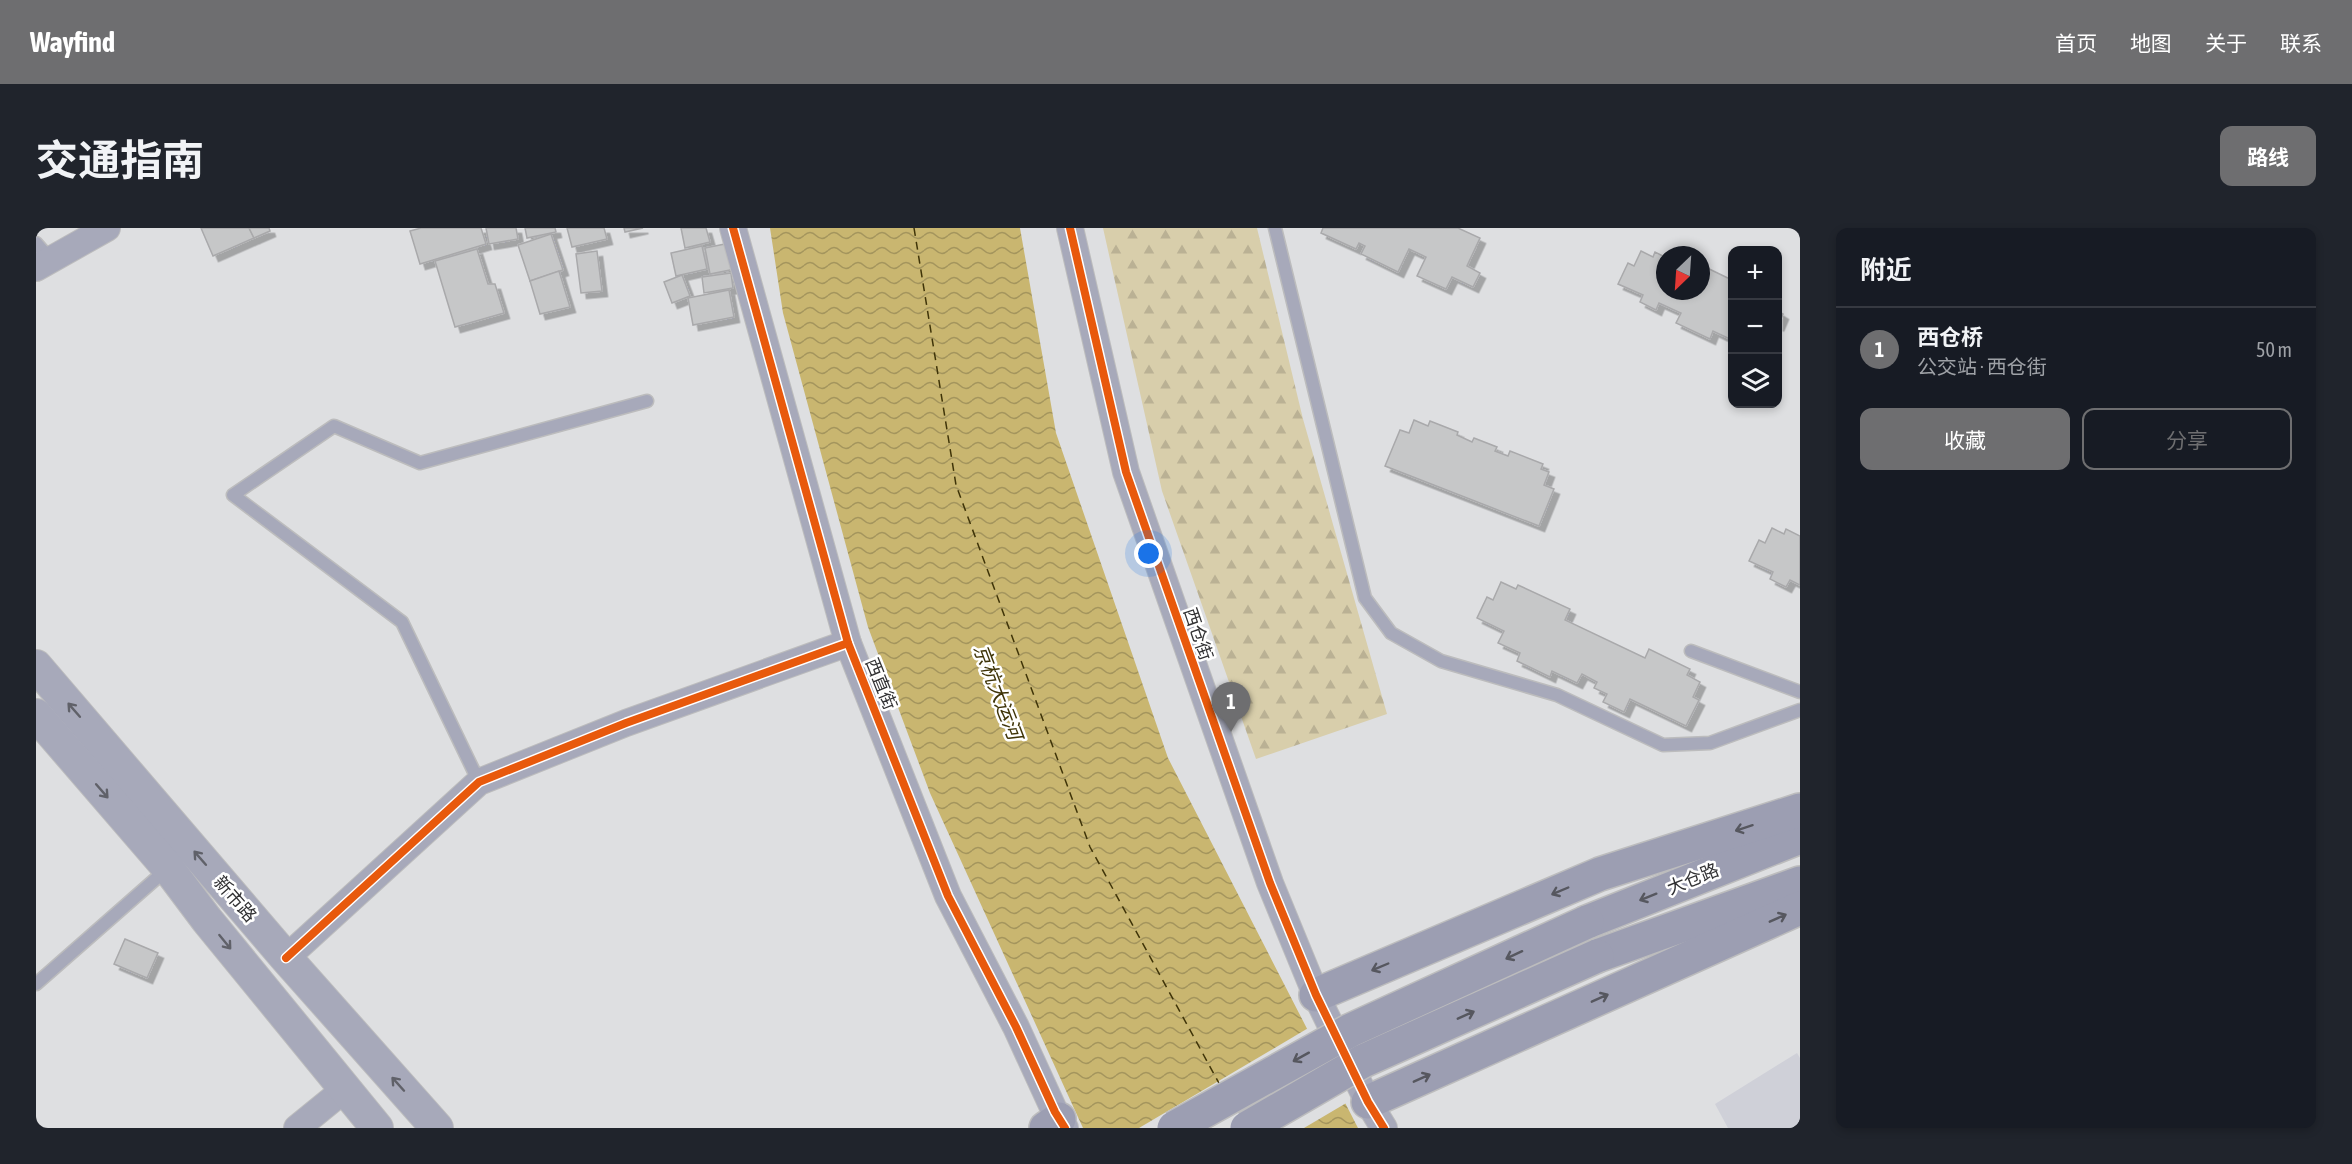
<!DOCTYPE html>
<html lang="zh">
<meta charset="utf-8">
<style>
body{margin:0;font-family:"Asap Condensed","Noto Sans SC",sans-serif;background:#20242c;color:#f1f3f6}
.controls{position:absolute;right:18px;top:18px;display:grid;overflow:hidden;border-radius:12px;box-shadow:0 3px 9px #0003}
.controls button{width:54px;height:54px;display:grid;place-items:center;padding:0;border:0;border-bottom:2px solid #363941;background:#171b24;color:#f1f3f6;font:30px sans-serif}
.compass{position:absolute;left:1620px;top:18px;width:54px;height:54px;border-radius:50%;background:#171b24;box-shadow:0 3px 9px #0003;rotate:205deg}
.you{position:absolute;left:1113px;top:326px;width:21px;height:21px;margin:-15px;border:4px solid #fff;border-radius:50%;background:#1a73e8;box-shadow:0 0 0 9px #1a73e833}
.badge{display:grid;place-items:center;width:39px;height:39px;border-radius:50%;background:#6e6e70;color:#fff;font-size:20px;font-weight:700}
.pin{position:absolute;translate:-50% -50px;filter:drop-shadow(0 2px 3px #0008)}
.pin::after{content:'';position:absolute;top:32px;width:21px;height:18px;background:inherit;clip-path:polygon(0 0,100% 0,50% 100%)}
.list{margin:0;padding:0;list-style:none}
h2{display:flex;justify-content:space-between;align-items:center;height:78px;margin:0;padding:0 24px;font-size:26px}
h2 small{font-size:20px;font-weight:400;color:#9ea1a6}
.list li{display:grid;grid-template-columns:39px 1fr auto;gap:18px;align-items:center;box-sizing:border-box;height:84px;padding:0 24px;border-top:2px solid #363941}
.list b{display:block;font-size:22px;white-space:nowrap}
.list p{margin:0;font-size:20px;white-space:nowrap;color:#9ea1a6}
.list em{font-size:20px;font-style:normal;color:#9ea1a6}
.actions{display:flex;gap:12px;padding:18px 24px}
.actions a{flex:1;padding:14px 0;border:2px solid #6e6e70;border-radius:12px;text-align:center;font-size:21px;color:#6e6e70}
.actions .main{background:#6e6e70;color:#fff}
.icon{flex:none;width:33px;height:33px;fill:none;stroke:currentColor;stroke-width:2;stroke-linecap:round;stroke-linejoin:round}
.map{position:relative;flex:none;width:1764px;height:900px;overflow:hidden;border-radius:12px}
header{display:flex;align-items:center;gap:36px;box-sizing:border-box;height:84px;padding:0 30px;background:#6e6e70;color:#fff}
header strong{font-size:28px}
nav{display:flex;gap:33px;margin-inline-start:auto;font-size:21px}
.intro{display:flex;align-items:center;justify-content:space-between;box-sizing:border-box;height:144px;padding:0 36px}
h1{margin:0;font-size:42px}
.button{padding:15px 27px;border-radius:12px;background:#6e6e70;color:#fff;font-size:21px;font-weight:700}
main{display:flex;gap:36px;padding:0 36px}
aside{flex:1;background:#171b24;border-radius:12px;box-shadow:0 3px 9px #0003}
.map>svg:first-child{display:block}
</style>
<header>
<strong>Wayfind</strong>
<nav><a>首页</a><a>地图</a><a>关于</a><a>联系</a></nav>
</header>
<div class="intro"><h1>交通指南</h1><a class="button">路线</a></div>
<main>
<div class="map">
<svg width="1764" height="900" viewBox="0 0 1764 900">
<defs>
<pattern id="forest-firs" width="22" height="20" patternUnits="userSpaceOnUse" patternTransform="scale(1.5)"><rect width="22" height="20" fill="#d8ceab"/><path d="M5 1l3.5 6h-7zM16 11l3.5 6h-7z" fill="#bab194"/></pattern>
<pattern id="water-waves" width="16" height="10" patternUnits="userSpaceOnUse" patternTransform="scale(1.5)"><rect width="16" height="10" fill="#c9b670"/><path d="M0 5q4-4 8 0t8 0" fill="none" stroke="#a4955d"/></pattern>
<filter id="shadow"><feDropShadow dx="5.5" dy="5.5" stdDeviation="0" flood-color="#0004"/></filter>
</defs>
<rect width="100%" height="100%" fill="#dedfe1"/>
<polygon fill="#cfd0d8" points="1761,825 1764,830 1764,900 1692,900 1679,876"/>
<polygon fill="url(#forest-firs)" points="1067,0 1221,0 1267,191 1351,486 1220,531 1126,263"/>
<polygon fill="url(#water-waves)" points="734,0 984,0 1020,205 1132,530 1322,900 1047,900 894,565 832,399 747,85"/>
<polygon fill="#dedfe1" points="1274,799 1312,874 1268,900 1103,900"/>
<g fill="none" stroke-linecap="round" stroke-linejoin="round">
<polyline stroke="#3f3408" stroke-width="1.5" stroke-dasharray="8 6" stroke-linecap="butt" points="878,0 920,257 1054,619 1184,857"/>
</g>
<g fill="#c6c7c8" stroke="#a9a9ab" stroke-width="1.5" filter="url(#shadow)">
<polygon points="165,0 213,0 218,10 177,28"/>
<polygon points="213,0 233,0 234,3 218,10"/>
<polygon points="385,0 445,0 450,16 384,36 374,3"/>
<polygon points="450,0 480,0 482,11 453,16"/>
<polygon points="489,0 519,0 520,4 491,10"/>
<polygon points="531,0 568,0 571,11 536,19"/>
<polygon points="588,0 607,0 589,4"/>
<polygon points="645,0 670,0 674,14 649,20"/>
<polygon points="1287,0 1422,0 1444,10 1431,38 1444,45 1437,59 1416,49 1410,61 1381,48 1390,29 1373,21 1362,44 1325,26 1329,18 1323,15 1320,21 1285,5"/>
<polygon points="515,6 527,42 494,53 482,17"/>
<polygon points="694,15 699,41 674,46 669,20"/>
<polygon points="666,18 671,41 640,48 635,25"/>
<polygon points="441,21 452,56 459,56 468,85 419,99 399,33"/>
<polygon points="561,23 566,63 545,65 540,26"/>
<polygon points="1605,23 1617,29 1619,24 1629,29 1629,63 1665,63 1665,37 1696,52 1696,112 1677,103 1674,111 1640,95 1645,85 1623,75 1620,82 1604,74 1607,67 1582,56 1592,35 1598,38"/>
<polygon points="523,43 534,79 504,86 494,53"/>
<polygon points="695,45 697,60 668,65 666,49"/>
<polygon points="646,47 654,68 636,75 628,54"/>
<polygon points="693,62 698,89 657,97 652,70"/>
<polygon points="1742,83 1747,86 1742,98"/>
<polygon points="1378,192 1392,198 1394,193 1422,204 1421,207 1436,214 1438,210 1461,219 1459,223 1472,228 1474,223 1507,236 1505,241 1513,244 1508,257 1518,261 1503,298 1349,238 1364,202 1373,205"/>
<polygon points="1736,300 1748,306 1750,301 1764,308 1764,357 1754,352 1750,359 1734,351 1737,344 1713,333 1723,312 1729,315"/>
<polygon points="1465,354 1480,361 1482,357 1534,381 1529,392 1609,430 1613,421 1654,441 1651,447 1664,454 1657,469 1663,472 1650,498 1594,471 1588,484 1567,474 1571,466 1558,460 1561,454 1546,446 1541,455 1516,443 1514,449 1481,433 1484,425 1462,415 1468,403 1441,390 1451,369 1457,372"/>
<polygon points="89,711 122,725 111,750 78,736"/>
</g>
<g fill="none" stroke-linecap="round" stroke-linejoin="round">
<defs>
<g id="service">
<polyline points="1239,0 1329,370 1355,405 1405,433 1521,467 1627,517 1674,515 1764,482"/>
<polyline points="0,15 13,30"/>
<polyline points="1655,423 1764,464"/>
<polyline points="443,554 366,394 197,267 298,198 384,235 611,173"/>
<polyline points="0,756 131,641"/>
</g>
<g id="minor">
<polyline points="697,0 812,415 912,668 980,799 1019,884 1029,900"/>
<polyline points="1034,0 1090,244 1234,655 1280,767 1332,874 1348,900"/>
<polyline points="0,40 71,0"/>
<polyline points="250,730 443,554 590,495 812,415"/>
<polyline points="261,900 309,861"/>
</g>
<g id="tertiary">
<polyline points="0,438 250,730 401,900"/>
<polyline points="0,487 132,640 171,692 341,900"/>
</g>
<g id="secondary">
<polyline points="1551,694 1764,609"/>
<polyline points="1561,728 1764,655"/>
<polyline points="1280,767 1564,646 1764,582"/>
<polyline points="1332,874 1764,680"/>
<polyline points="1010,900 1023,891"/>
</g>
</defs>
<use href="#service" stroke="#bcbcbd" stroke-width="15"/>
<use href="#minor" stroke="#bcbcbd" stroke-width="28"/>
<use href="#tertiary" stroke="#bcbcbd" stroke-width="34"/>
<use href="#secondary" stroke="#bcbcbd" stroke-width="36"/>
<use href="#service" stroke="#a7a9ba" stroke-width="12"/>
<use href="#minor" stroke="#a7a9ba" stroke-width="26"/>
<use href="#tertiary" stroke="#a7a9ba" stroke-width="32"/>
<use href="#secondary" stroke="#9c9eb2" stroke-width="33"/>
<defs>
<g id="secondary-bridge">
<polyline points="1138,900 1315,802 1551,694"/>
<polyline points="1211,900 1327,833 1561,728"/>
</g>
</defs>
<use href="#secondary-bridge" stroke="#bcbcbd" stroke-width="36" stroke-linecap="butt"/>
<use href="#secondary-bridge" stroke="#9c9eb2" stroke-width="33"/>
<defs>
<g id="cycleway">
<polyline points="697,0 812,415 912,668 980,799 1019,884 1029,900"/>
<polyline points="1034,0 1090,244 1234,655 1280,767 1332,874 1348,900"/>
<polyline points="250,730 443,554 590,495 812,415"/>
</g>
</defs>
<use href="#cycleway" stroke="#fff" stroke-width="11"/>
<use href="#cycleway" stroke="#e8590c" stroke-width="8"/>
</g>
<defs><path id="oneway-shaft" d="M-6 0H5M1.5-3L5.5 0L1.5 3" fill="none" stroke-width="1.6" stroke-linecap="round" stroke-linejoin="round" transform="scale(1.5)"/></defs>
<g stroke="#606169">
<use href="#oneway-shaft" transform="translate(38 482) rotate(-131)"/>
<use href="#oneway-shaft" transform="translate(66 563) rotate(49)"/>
<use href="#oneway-shaft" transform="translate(164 630) rotate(-131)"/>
<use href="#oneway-shaft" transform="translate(189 714) rotate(51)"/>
<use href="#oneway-shaft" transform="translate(362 856) rotate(-132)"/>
</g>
<g stroke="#56575f">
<use href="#oneway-shaft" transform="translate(1708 600) rotate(162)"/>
<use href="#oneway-shaft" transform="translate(1524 663) rotate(157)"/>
<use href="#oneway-shaft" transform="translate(1612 669) rotate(158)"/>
<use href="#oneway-shaft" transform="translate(1742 690) rotate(-24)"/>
<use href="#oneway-shaft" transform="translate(1478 727) rotate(155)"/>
<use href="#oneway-shaft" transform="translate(1344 739) rotate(157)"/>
<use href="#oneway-shaft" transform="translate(1564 770) rotate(-24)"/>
<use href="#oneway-shaft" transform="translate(1430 787) rotate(-24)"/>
<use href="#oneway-shaft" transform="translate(1265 829) rotate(151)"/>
<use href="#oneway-shaft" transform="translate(1386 850) rotate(-24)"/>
</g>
<g text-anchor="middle" stroke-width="5" stroke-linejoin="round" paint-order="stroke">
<g font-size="18" fill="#313133" stroke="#fff">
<text transform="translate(1162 406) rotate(71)" y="6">西仓街</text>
<text transform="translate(845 456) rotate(68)" y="6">西直街</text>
<text transform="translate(1657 651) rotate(-22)" y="6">大仓路</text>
<text transform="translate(199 671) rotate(49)" y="6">新市路</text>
</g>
<g font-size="20" font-style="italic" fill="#3f3408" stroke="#fff">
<text transform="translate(962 464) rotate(69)" y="7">京杭大运河</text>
</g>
</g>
</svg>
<div class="controls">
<button>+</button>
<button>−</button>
<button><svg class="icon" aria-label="layers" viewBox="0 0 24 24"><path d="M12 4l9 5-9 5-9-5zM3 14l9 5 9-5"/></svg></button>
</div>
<svg class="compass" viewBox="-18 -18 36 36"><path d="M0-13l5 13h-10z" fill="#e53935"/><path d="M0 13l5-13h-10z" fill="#9ea1a6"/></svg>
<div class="you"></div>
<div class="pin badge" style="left:1195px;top:504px">1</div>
</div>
<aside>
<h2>附近<small></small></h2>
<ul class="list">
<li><span class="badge">1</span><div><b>西仓桥</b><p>公交站 · 西仓街</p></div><em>50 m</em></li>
</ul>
<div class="actions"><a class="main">收藏</a><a>分享</a></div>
</aside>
</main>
